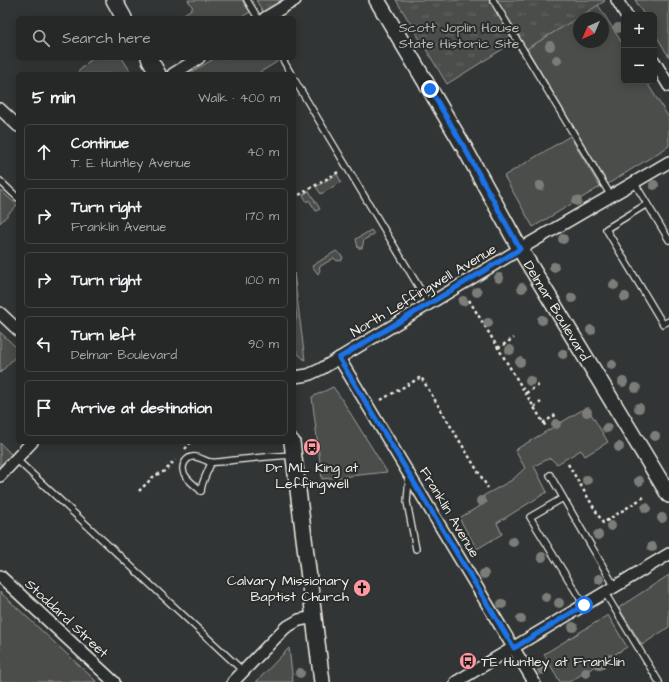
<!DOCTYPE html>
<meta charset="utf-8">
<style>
body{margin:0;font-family:"Architects Daughter",sans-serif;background:#323434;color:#f1f3f6}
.controls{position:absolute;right:12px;top:12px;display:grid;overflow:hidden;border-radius:6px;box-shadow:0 2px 10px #0003}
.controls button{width:36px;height:36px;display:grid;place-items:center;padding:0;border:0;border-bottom:1px solid #424445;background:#262828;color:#f1f3f6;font:20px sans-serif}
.compass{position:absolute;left:573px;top:12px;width:36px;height:36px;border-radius:50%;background:#262828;box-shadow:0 2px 10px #0003;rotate:224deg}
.stop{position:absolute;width:12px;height:12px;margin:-9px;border:3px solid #1a73e8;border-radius:50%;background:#fff}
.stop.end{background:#1a73e8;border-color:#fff;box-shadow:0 1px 4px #0008}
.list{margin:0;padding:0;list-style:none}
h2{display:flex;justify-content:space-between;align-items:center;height:52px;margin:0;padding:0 16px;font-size:17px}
h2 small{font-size:13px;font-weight:400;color:#a4a6a8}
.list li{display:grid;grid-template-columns:26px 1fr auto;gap:12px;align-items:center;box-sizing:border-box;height:56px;margin:0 8px 8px;padding:0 8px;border:1px solid #424445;border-radius:6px}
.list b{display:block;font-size:15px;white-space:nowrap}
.list p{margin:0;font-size:13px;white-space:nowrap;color:#a4a6a8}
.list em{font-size:13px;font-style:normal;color:#a4a6a8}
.icon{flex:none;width:22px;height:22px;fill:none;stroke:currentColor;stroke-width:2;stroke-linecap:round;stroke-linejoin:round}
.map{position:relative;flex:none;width:669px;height:682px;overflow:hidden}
.search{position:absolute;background:#262828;box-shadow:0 2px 10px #0003;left:16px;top:16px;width:280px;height:44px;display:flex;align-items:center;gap:10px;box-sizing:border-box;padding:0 14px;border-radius:6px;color:#a4a6a8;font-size:15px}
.panel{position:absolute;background:#262828;box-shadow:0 2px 10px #0003;left:16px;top:72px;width:280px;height:372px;border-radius:6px}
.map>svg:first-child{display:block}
</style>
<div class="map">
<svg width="669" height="682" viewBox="0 0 669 682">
<defs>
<pattern id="park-tufts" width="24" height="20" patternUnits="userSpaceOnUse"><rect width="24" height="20" fill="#4b4d4c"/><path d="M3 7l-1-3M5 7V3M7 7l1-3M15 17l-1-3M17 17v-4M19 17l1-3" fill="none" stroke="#666766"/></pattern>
</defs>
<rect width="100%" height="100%" fill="#323535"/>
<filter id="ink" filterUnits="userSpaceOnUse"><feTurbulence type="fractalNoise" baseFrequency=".025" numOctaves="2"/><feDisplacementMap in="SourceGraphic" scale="8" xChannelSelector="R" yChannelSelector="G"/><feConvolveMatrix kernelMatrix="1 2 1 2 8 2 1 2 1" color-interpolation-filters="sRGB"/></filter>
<g filter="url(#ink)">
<g fill="#4b4d4c" stroke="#a09f9a" fill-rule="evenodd">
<polygon points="188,0 242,0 250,12 240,18 178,18 193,8"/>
<path d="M595,0L624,46V81H646L669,118V146L608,184L527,49ZM579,18H603V42H579Z"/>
<polygon points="635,0 669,0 669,57 654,32 654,15 644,15"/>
<polygon points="92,58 122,58 132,74 76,74"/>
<polygon points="215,58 274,58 277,62 257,74 189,74"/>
<polygon points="570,136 600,187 533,227 504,176"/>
<polygon points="337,174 341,182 321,194 316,187"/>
<polygon points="0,190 17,205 0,223"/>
<polygon points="309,191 320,209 316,211 309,200 307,202 303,195"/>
<polygon points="371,230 374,234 364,240 362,248 358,248 356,239"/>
<polygon points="336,251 343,257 342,260 337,261 334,258 319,267 320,270 318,274 312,266"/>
<polygon points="294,273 305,360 298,354 294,346 294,323 297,318 294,299"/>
<polygon points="0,332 18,349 18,354 0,373"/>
<polygon points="333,387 339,395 387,472 322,479 312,397"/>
<polygon points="587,407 608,442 585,456 581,450 557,464 550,458 534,466 547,492 497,523 502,534 477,549 459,518 487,502 483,496 512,480 525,468 515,450"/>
<polygon points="0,443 12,455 0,467"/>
<polygon points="669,575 669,627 642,645 619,608 621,606"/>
<polygon points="0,592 96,681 95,682 0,682"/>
<polygon points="608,615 627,647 569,682 560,682 544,654"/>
<polygon points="289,648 293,682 256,682"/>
</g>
<g fill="url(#park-tufts)" stroke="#a09f9a">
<polygon points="256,0 283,0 263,12"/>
<polygon points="396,0 604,0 605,1 520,53 514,42 447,84"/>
</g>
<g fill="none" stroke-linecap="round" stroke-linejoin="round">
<defs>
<g id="lane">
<polyline points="247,0 258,18"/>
<polyline points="493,0 611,196"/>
<polyline points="282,58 291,74"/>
<polyline points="294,79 429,304"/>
<polyline points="0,181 18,198"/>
<polyline points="634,182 669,240"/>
<polyline points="647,204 606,229 663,324 669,321"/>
<polyline points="16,459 243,671"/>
<polyline points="550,475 615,587"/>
<polyline points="409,478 407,502 416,549"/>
<path d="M201,491C194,484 177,474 185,462C192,451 202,460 210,462C218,463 227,461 235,460C255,458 274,456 294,455"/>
<path d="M201,491C202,480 208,473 211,462"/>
<polyline points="563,498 530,517 584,605"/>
<polyline points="605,593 659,682"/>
</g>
<g id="street">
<polyline points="617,0 626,15"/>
<polyline points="265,18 295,0"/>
<polyline points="654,61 669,86"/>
<polyline points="173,74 199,58"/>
<polyline points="0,109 18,126"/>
<polyline points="0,313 18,330"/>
<polyline points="339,358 534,682"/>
<polyline points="294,377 308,375 321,369 520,249 669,162"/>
<polyline points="0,476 32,442"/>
<polyline points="0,576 114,682"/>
<polyline points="233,682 285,628 299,620 315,617"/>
<polyline points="456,682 669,554"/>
</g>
<g id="secondary">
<polyline points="114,0 124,18"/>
<path id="s1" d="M377,0L464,147L520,249L669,495"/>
<polyline points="149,58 158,74"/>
<polyline points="292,442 322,682"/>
</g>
</defs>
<use href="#lane" stroke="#f4f1e8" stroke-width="8"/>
<use href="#street" stroke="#f4f1e8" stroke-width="14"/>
<use href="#secondary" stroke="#f4f1e8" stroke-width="18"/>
<g stroke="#f4f1e8" stroke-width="2.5" stroke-dasharray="3 3" stroke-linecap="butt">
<polyline points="294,198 340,171"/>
<polyline points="469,300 546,427"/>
<polyline points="498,348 514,338"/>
<polyline points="526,393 539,385"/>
<polyline points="381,400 421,377 488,488"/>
<polyline points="534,407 541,402"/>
<polyline points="543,423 557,414"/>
<polyline points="185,449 191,442"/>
<polyline points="568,464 603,523 644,497"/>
<polyline points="139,491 154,476 165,471 175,460"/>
</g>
<use href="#lane" stroke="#2a2d2e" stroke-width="5.5"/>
<use href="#street" stroke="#2a2d2e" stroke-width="11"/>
<use href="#secondary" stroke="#2a2d2e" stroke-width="15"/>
</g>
<g fill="#7c7d79">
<circle cx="618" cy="28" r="5"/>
<circle cx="550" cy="46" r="5"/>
<circle cx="557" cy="60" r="5"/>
<circle cx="654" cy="185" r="5"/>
<circle cx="540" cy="186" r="5"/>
<circle cx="577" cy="201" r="5"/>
<circle cx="563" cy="239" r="5"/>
<circle cx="554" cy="267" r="5"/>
<circle cx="499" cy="278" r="5"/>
<circle cx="614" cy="285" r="5"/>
<circle cx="522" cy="288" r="5"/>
<circle cx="477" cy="292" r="5"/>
<circle cx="625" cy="297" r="5"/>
<circle cx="572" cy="298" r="5"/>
<circle cx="463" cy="301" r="5"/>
<circle cx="542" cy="320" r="5"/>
<circle cx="488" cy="323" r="5"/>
<circle cx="591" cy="330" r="5"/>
<circle cx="510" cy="350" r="5"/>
<circle cx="563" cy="354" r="5"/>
<circle cx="520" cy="362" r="5"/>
<circle cx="612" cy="365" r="5"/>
<circle cx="530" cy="381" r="5"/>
<circle cx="623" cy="382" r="5"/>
<circle cx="636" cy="388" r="5"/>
<circle cx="639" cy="408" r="5"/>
<circle cx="587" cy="412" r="5"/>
<circle cx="556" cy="424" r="5"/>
<circle cx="607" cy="428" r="5"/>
<circle cx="655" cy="436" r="5"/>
<circle cx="619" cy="447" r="5"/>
<circle cx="587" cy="480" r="5"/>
<circle cx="639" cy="481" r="5"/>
<circle cx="481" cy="501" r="5"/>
<circle cx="646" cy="508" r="5"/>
<circle cx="662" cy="518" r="5"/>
<circle cx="611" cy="526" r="5"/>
<circle cx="598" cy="535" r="5"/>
<circle cx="513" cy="542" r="5"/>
<circle cx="652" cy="547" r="5"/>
<circle cx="542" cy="557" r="5"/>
<circle cx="484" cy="574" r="5"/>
<circle cx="599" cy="579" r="5"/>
<circle cx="546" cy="597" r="5"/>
<circle cx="559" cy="603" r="5"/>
<circle cx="502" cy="604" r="5"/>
<circle cx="521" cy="619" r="5"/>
<circle cx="573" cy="627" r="5"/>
<circle cx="610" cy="659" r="5"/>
<circle cx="600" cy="665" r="5"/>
<circle cx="542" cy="670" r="5"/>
<circle cx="300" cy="673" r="5"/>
<circle cx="586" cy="673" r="5"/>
</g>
</g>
<g fill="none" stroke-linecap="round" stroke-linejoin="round" filter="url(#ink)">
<polyline stroke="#1a73e8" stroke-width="5" points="430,89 464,147 520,249 339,358 514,648 584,605"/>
</g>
<defs>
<symbol id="bus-disc" viewBox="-11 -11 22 22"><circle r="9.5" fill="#ff9aa2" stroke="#2a2d2e"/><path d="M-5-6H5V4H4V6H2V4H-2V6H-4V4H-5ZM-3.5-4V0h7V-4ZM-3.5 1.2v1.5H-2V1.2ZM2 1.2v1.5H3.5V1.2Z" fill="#111"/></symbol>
<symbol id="church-disc" viewBox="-11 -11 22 22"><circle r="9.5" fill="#ff9aa2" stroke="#2a2d2e"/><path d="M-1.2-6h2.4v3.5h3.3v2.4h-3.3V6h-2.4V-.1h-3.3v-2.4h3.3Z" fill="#111"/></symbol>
</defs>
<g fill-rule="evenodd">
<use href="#bus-disc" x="302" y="437" width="20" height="20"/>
<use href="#church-disc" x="352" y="578" width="20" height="20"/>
<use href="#bus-disc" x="458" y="651" width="20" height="20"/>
</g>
<g text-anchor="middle" stroke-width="4" stroke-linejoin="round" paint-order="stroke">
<g font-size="14" fill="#b9b8b1" stroke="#2a2d2e">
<text x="459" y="32">Scott Joplin House<tspan x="459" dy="16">State Historic Site</tspan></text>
</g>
<g font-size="14" fill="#f4f1e8" stroke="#2a2d2e">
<text transform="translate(423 290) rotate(-31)" y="5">North Leffingwell Avenue</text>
<text dy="5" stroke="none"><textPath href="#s1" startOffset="359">Delmar Boulevard</textPath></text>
<text transform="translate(450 512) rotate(59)" y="5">Franklin Avenue</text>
<text transform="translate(67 618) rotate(43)" y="5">Stoddard Street</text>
</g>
<g font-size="14" fill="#f4f1e8" stroke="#2a2d2e">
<text x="312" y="472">Dr ML King at<tspan x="312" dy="16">Leffingwell</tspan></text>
<text x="349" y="585" text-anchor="end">Calvary Missionary<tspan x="349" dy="16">Baptist Church</tspan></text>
<text x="481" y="666" text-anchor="start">TE Huntley at Franklin</text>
</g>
</g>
</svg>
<div class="controls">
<button>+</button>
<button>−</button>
</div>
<svg class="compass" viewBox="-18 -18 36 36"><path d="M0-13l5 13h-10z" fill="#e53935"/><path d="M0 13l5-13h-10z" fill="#a4a6a8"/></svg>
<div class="stop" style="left:584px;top:605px"></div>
<div class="stop end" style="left:430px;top:89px"></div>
<div class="search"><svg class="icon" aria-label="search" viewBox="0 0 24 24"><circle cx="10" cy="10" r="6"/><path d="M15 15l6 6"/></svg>Search here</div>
<section class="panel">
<h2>5 min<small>Walk · 400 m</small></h2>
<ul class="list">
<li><svg class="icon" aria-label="ahead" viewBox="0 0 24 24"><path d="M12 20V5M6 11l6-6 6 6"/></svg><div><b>Continue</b><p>T. E. Huntley Avenue</p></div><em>40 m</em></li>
<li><svg class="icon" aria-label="right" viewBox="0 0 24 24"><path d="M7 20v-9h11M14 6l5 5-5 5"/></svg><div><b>Turn right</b><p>Franklin Avenue</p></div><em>170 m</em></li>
<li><svg class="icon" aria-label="right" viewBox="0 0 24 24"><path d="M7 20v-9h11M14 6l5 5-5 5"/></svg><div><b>Turn right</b></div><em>100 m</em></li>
<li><svg class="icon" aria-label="left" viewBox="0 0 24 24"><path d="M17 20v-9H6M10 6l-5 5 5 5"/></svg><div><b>Turn left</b><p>Delmar Boulevard</p></div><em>90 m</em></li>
<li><svg class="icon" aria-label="arrive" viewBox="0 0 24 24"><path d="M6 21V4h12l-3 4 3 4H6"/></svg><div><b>Arrive at destination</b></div></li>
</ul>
</section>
</div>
